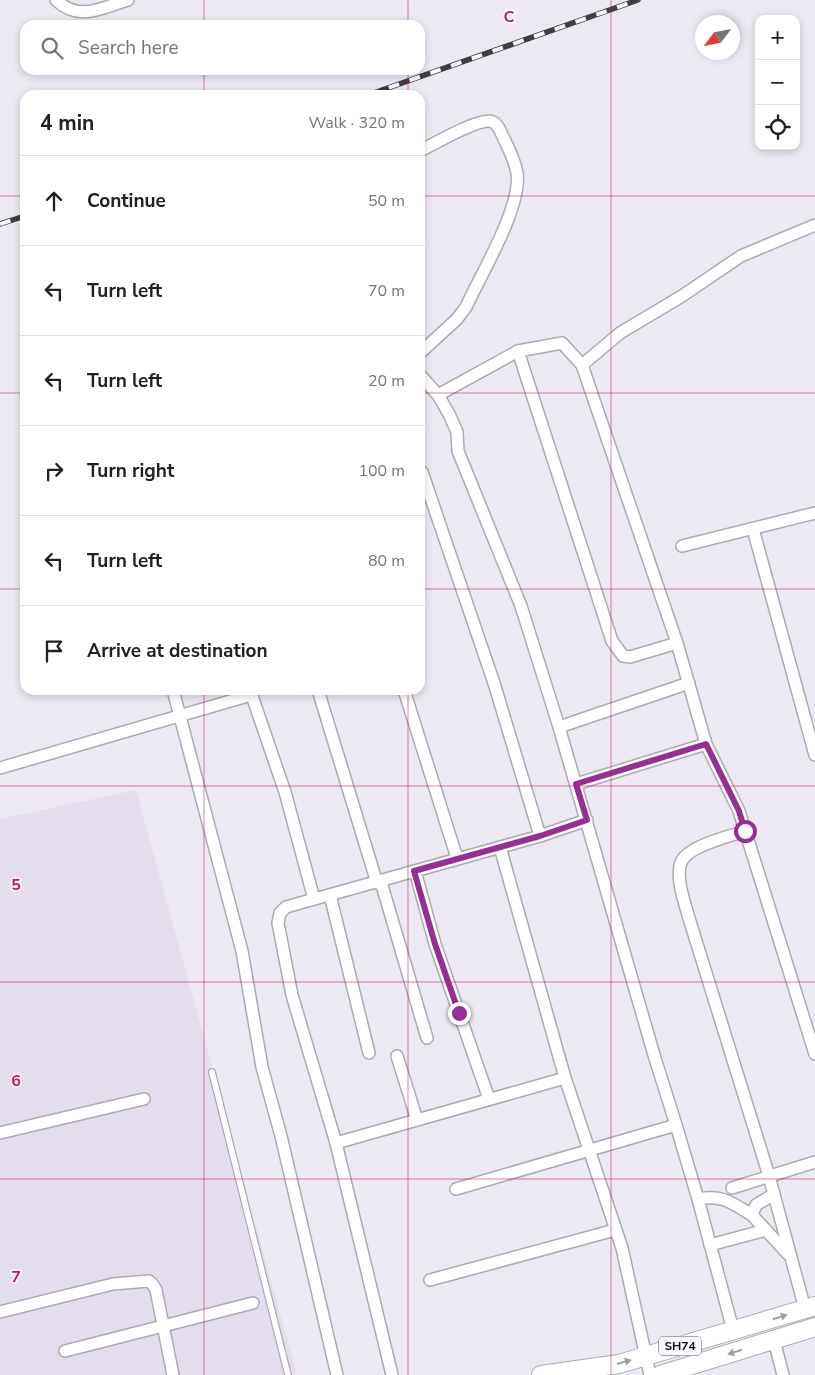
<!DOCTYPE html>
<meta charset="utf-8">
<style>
body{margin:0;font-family:"Nunito Sans",sans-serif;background:#f6f6f6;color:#202124}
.controls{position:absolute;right:15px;top:15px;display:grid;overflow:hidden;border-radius:10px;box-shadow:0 2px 8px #0003}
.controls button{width:45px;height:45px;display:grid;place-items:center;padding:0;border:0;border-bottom:1px solid #e0e0e0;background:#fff;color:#202124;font:25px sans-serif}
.compass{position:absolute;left:695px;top:15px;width:45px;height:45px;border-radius:50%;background:#fff;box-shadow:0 2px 8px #0003;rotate:238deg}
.stop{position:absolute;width:15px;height:15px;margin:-11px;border:4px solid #952f94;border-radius:50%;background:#fff}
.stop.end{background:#952f94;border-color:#fff;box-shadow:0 1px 5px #0008}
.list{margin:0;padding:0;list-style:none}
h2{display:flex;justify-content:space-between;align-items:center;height:65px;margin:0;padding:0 20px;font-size:21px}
h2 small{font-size:16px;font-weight:400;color:#757577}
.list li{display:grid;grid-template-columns:32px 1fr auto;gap:15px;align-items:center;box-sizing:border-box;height:90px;padding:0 20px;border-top:1px solid #e0e0e0}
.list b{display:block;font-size:19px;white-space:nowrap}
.list em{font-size:16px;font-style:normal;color:#757577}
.icon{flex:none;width:28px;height:28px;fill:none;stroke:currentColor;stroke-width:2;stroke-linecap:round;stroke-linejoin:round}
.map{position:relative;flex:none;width:815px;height:1375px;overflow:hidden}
.search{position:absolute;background:#fff;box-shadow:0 2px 8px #0003;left:20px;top:20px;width:405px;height:55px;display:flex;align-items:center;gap:12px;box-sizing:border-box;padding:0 18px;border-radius:15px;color:#757577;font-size:19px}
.panel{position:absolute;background:#fff;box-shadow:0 2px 8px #0003;left:20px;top:90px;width:405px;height:605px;border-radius:15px}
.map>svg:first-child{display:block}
</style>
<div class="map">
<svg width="815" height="1375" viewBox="0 0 815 1375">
<rect width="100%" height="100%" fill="#ede9f3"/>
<polygon fill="#e4dded" points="136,790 297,1375 0,1375 0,819"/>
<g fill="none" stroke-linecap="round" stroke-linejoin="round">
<defs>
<polyline id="lane" points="212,1072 288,1375"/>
<g id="street">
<path d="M56,0C79,22 101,8 128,0"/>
<path d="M420,151C432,145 481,116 493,122C499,125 502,135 505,141C510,151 515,161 517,173C522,207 481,274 466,307L457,319L420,353"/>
<polyline points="518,351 612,641 623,656 630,657 677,643"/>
<polyline points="582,365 620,333 682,296 741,256 815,225"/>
<polyline points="420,375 438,395 449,414 457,432 458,451 521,606 559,727 654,1055 676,1125 698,1199 733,1330"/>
<polyline points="438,395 518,351 562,343 582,365 677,643 706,744 739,811 815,1054"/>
<polyline points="422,472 494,683 540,836"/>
<polyline points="753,529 815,755"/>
<polyline points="682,546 815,513"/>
<polyline points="173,690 242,951 262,1067 281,1136 337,1375"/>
<polyline points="250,690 285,792 314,899"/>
<polyline points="318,690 377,883"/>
<polyline points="404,690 457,858"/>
<polyline points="559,727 689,683"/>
<polyline points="0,768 251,695"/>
<polyline points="576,784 706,744"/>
<path d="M745,831C728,837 682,847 680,866C677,882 684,900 688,915L769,1176L805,1309"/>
<polyline points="500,847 565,1078 622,1248 650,1375"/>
<polyline points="415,871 435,944 489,1099"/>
<polyline points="381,882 427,1038"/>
<polyline points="330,895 369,1053"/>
<polyline points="397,1056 417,1120"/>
<polyline points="0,1133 144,1099"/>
<polyline points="336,1143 565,1078"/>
<polyline points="732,1188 815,1162"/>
<polyline points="456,1189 676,1125"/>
<path d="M698,1199C722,1194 732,1203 752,1215L756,1205L774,1194"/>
<polyline points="752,1215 788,1254"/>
<polyline points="710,1245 766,1230"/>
<polyline points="430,1280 615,1230"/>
<polyline points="0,1312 113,1284 149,1281 153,1285 156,1290 173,1375"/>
<polyline points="774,1340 783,1375"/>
<polyline points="65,1351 253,1303"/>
<polyline points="392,1375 336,1143 292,995 278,923 280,913 286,907 540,836 587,820"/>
</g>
<g id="primary">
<polyline points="541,1375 619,1364 815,1306"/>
<polyline points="660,1375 815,1327"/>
</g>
</defs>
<use href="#lane" stroke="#ada9b3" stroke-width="8"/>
<use href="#street" stroke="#ada9b3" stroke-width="14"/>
<use href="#primary" stroke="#ada9b3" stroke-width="20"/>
<use href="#lane" stroke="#fff" stroke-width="5.5"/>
<use href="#street" stroke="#fff" stroke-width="11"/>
<use href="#primary" stroke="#fff" stroke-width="18"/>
<defs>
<g id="rail">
<polyline points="368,95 638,0"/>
<polyline points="0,224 25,216"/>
</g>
</defs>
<use href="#rail" stroke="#403e43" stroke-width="5.5"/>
<use href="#rail" stroke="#faf6fe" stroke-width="4" stroke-dasharray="11" stroke-linecap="butt"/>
</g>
<defs><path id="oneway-solid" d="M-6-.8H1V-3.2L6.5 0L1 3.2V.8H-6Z" transform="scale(1.25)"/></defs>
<g fill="#9f9e9f">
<use href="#oneway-solid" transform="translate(780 1317) rotate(-17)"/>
<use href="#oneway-solid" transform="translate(735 1352) rotate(163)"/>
<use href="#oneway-solid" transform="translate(624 1362) rotate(-16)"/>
</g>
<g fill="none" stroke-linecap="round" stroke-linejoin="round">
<polyline stroke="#952f94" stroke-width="6" points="459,1013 435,944 414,871 540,836 587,820 576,784 706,744 739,811 745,831"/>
</g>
<path fill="none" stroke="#c2185b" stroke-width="1" stroke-opacity="0.55" d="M204,0V25M408,0V25M611,0V1375M204,70V95M408,70V95M0,196H25M420,196H815M0,393H25M420,393H815M0,589H25M420,589H815M204,690V1375M408,690V1375M0,786H815M0,982H815M0,1179H815"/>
<g text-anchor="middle" stroke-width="4" stroke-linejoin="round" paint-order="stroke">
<rect fill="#faf6fe" stroke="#555357" stroke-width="1" x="659" y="1336.5" width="42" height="19" rx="4"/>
<g font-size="12" font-weight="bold" fill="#0e0d10">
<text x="680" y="1350">SH74</text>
</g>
</g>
<g font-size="16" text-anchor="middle" font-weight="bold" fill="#c2185b" stroke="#faf6fe" stroke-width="4" stroke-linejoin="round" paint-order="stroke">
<text x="509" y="22">C</text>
<text x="16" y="890">5</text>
<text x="16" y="1086">6</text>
<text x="16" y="1282">7</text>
</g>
</svg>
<div class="controls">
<button>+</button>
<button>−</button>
<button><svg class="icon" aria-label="locate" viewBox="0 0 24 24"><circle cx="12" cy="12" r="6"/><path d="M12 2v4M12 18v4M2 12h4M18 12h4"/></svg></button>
</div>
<svg class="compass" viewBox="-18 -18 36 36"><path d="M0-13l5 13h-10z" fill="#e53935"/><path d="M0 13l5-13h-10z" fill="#757577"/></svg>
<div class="stop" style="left:745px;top:831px"></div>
<div class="stop end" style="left:459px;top:1013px"></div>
<div class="search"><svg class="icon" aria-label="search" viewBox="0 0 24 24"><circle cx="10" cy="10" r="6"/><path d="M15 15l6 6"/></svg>Search here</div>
<section class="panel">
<h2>4 min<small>Walk · 320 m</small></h2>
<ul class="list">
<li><svg class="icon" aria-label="ahead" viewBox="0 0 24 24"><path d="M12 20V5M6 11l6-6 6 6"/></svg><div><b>Continue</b></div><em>50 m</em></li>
<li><svg class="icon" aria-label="left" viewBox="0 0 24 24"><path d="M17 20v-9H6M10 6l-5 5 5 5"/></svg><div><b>Turn left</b></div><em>70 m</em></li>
<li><svg class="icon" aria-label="left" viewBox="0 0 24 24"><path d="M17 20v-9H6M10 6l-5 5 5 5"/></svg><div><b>Turn left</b></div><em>20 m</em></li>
<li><svg class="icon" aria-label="right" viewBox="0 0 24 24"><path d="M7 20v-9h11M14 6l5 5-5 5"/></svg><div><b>Turn right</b></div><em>100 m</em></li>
<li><svg class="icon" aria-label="left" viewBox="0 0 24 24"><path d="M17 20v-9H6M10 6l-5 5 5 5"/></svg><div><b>Turn left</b></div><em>80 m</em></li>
<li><svg class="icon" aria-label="arrive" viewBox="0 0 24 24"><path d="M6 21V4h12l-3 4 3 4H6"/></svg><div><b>Arrive at destination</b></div></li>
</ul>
</section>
</div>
